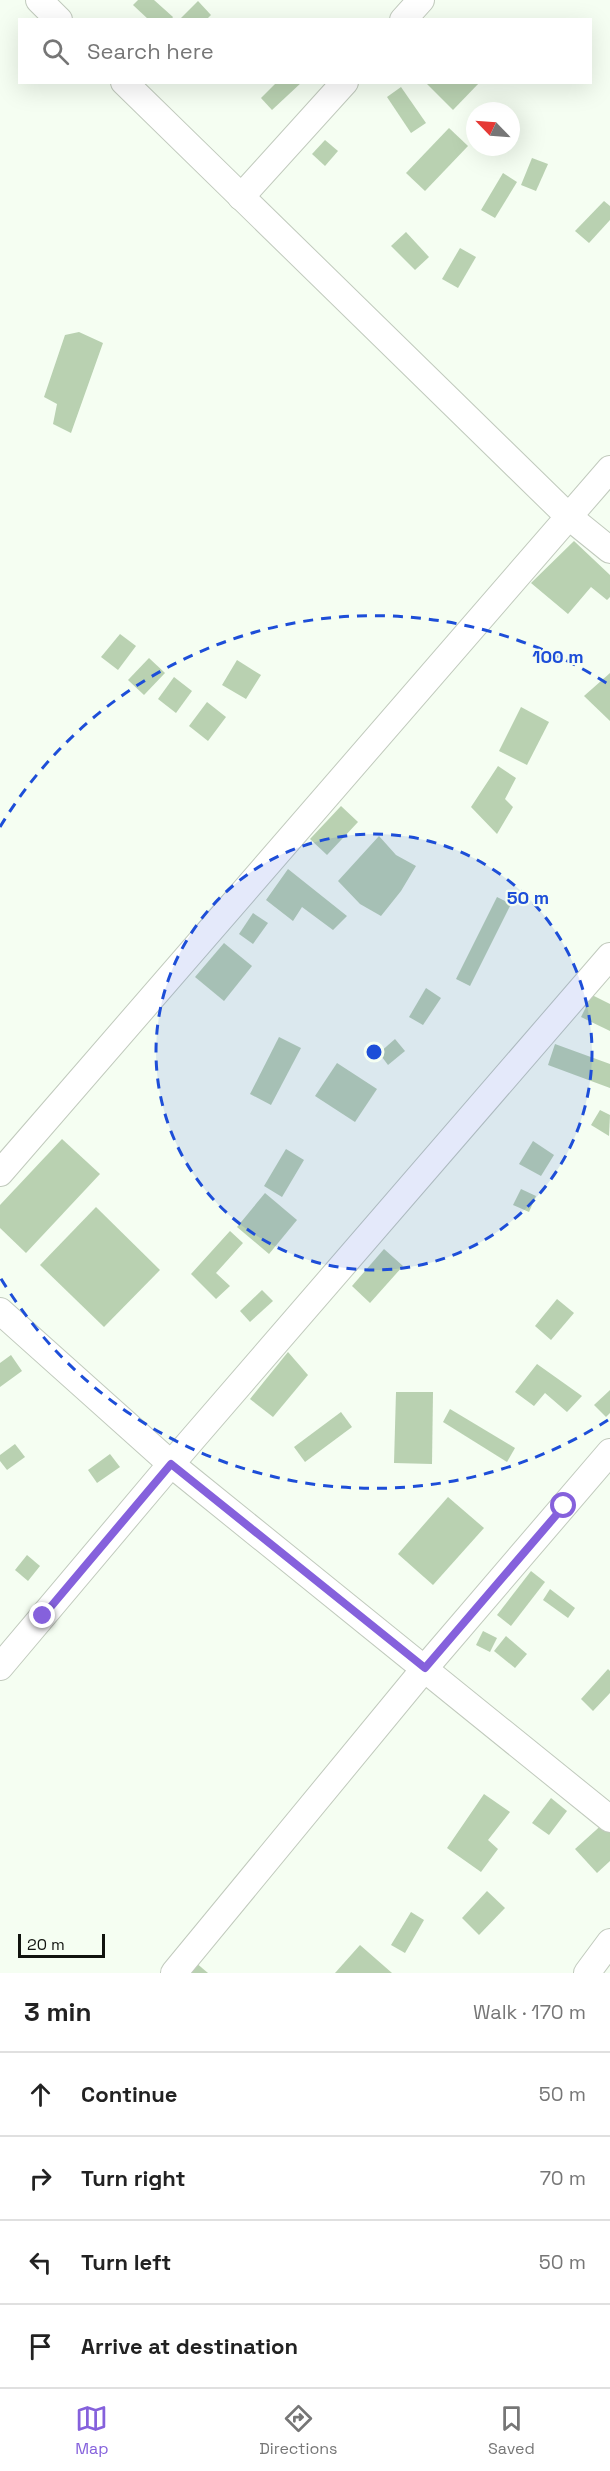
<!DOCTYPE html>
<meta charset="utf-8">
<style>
body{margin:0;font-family:"Space Grotesk",sans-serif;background:#f6f6f6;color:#222}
.compass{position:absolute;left:466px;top:102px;width:54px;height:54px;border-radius:50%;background:#fff;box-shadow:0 6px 24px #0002;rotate:295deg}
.scale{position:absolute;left:18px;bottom:15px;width:87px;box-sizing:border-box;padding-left:6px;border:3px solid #10130e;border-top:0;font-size:16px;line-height:21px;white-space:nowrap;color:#10130e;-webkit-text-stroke:4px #f5fef2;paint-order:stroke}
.stop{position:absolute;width:18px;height:18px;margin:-14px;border:4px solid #8561dc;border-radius:50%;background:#fff}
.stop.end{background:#8561dc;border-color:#fff;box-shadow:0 2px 6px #0008}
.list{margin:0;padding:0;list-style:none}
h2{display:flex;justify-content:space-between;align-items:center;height:78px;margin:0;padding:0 24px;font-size:26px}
h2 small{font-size:20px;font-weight:400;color:#767676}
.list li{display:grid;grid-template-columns:39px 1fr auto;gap:18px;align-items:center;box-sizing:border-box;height:84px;padding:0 24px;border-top:2px solid #e0e0e0}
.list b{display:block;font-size:22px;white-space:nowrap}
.list em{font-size:20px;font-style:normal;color:#767676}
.icon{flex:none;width:33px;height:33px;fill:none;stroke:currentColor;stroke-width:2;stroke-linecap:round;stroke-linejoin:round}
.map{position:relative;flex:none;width:610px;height:1973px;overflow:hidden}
.search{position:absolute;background:#fff;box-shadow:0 6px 24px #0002;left:18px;right:18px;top:18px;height:66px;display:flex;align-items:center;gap:15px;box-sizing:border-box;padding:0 21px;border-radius:0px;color:#767676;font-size:22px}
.sheet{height:414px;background:#fff}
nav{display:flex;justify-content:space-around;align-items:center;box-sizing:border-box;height:84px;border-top:2px solid #e0e0e0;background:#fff;font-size:16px;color:#767676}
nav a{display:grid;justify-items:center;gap:3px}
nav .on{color:#8561dc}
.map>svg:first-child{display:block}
</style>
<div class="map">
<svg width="610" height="1973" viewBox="0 0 610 1973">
<rect width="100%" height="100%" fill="#f5fef2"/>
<g fill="#b9d1b1">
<polygon points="138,0 154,0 173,17 171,20 149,20 133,5"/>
<polygon points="198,1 211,15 206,20 179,20"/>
<polygon points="277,82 302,82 272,110 261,98"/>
<polygon points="425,82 480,82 453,110"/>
<polygon points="401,87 426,123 411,133 387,97"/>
<polygon points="449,128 468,146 425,191 406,173"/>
<polygon points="325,140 338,151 325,166 312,154"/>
<polygon points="532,158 548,164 536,191 521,185"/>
<polygon points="503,173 517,182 495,218 481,210"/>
<polygon points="604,201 610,206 610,220 589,243 575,231"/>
<polygon points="406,232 429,257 415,270 391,246"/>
<polygon points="460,248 476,257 458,288 442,279"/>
<polygon points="79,332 103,343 71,433 53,424 57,404 44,397 65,335"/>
<polygon points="574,541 610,575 610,597 607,600 591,587 568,614 531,583"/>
<polygon points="120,634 136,646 118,670 101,657"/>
<polygon points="149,658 165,673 144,695 128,680"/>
<polygon points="237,660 261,675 246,699 222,685"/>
<polygon points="610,673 610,721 584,696"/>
<polygon points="174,677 192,691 176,713 158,699"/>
<polygon points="207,702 226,717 208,741 189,726"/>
<polygon points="521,707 549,722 527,765 499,751"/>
<polygon points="498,766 516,778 505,799 513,807 497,834 471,807"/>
<polygon points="341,806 358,822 327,855 310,839"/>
<polygon points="379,836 396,855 416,866 401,891 381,916 360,904 338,881"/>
<polygon points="288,869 347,916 333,930 302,907 293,921 266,900"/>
<polygon points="497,897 511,904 470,986 456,979"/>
<polygon points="253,913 268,923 253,944 239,934"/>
<polygon points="224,943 252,966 224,1001 195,977"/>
<polygon points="426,988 441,998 423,1025 409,1017"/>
<polygon points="592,995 610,1004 610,1031 581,1017"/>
<polygon points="279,1037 301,1048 271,1105 250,1094"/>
<polygon points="395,1039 405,1051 388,1065 379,1053"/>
<polygon points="555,1044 610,1064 610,1088 548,1065"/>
<polygon points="337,1063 377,1089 355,1122 315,1096"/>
<polygon points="600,1110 610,1115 609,1136 591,1125"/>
<polygon points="62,1139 100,1174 26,1253 0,1228 0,1205"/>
<polygon points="533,1141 554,1155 541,1176 519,1164"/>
<polygon points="286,1149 304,1160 282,1197 264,1186"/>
<polygon points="521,1189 536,1196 529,1212 513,1205"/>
<polygon points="265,1193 297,1220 269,1254 237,1227"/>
<polygon points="96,1207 160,1270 104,1327 40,1265"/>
<polygon points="230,1231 243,1243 216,1273 230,1286 216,1299 191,1274"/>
<polygon points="384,1249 403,1266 370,1303 352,1286"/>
<polygon points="262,1290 273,1301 250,1322 240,1311"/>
<polygon points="557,1299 574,1313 551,1340 535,1326"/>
<polygon points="288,1352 308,1375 273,1417 250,1399"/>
<polygon points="11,1355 22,1371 0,1387 0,1363"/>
<polygon points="537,1364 582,1396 567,1412 545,1393 534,1406 515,1392"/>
<polygon points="610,1390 610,1413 606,1417 594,1405"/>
<polygon points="396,1392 433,1392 432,1464 394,1463"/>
<polygon points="450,1409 515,1448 507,1462 443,1422"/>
<polygon points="341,1412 352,1427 305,1462 294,1447"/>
<polygon points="15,1444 25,1457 7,1470 0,1461 0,1455"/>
<polygon points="110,1454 120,1467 97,1483 88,1470"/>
<polygon points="448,1497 484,1528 433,1585 398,1554"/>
<polygon points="27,1555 40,1566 28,1581 15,1570"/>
<polygon points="531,1571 545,1582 511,1626 497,1615"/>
<polygon points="550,1589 575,1608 568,1618 543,1600"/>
<polygon points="483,1631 497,1638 490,1652 476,1645"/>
<polygon points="506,1636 527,1654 515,1668 494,1651"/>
<polygon points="608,1669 610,1671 610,1693 593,1711 581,1699"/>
<polygon points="484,1794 510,1812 488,1840 498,1849 481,1872 447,1848"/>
<polygon points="551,1798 567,1811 549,1835 532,1823"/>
<polygon points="606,1821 610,1825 610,1861 597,1873 575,1849"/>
<polygon points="487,1891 505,1908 479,1935 462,1918"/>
<polygon points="411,1912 424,1920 405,1953 391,1945"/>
<polygon points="360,1945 392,1973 335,1973"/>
<polygon points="195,1962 208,1973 185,1973"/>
</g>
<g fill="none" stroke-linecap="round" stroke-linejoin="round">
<defs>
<g id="street">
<polyline points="39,0 59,20"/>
<polyline points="403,20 421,0"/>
<polyline points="124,82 568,516 610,550"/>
<polyline points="241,197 345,82"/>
<polyline points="0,1173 610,469"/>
<polyline points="0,1311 171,1464 610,1819"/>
<polyline points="0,1667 171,1464 610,956"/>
<polyline points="174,1973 425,1668 610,1452"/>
<polyline points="587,1973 610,1942"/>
</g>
</defs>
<use href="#street" stroke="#c1cabd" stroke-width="28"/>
<use href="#street" stroke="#fff" stroke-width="26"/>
</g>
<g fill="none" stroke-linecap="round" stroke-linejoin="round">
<polyline stroke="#8561dc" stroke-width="8" points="43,1616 171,1464 425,1668 564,1506"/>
</g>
<circle cx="374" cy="1052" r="218" fill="#1d4ed8" fill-opacity=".12"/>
<g fill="none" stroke="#1d4ed8" stroke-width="3" stroke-dasharray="10 8">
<circle cx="374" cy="1052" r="218"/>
<path d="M608 1420A436 436 0 0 1 0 1277M0 827A436 436 0 0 1 608 684"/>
</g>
<circle cx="374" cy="1052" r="9" fill="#1d4ed8" stroke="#f5fef2" stroke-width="3"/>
<g font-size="18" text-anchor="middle" font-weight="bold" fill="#1d4ed8" stroke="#f5fef2" stroke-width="4.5" stroke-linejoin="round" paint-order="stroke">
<text x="558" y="663">100 m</text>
<text x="528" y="904">50 m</text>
</g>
</svg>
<svg class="compass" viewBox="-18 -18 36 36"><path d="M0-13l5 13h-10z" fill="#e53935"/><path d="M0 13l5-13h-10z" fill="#767676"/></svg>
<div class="scale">20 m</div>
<div class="stop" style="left:564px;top:1506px"></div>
<div class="stop end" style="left:43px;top:1616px"></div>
<div class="search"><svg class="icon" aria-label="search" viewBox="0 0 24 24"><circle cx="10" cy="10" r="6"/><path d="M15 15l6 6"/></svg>Search here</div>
</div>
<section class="sheet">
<h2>3 min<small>Walk · 170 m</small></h2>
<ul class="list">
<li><svg class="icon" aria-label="ahead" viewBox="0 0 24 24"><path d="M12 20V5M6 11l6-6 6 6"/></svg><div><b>Continue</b></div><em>50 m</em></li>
<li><svg class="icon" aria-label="right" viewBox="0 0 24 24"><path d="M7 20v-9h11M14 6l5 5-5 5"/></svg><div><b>Turn right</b></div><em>70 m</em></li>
<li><svg class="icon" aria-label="left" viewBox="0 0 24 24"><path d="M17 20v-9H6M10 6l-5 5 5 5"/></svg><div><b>Turn left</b></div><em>50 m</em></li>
<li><svg class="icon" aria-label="arrive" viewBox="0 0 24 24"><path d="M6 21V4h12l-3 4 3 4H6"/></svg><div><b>Arrive at destination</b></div></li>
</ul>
</section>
<nav>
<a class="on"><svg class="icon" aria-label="map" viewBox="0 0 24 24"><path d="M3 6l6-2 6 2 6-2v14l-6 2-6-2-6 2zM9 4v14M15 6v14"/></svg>Map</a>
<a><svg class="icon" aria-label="directions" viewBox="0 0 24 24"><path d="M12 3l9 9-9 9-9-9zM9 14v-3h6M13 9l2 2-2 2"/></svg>Directions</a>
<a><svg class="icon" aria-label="saved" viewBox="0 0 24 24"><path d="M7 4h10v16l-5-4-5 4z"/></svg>Saved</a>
</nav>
